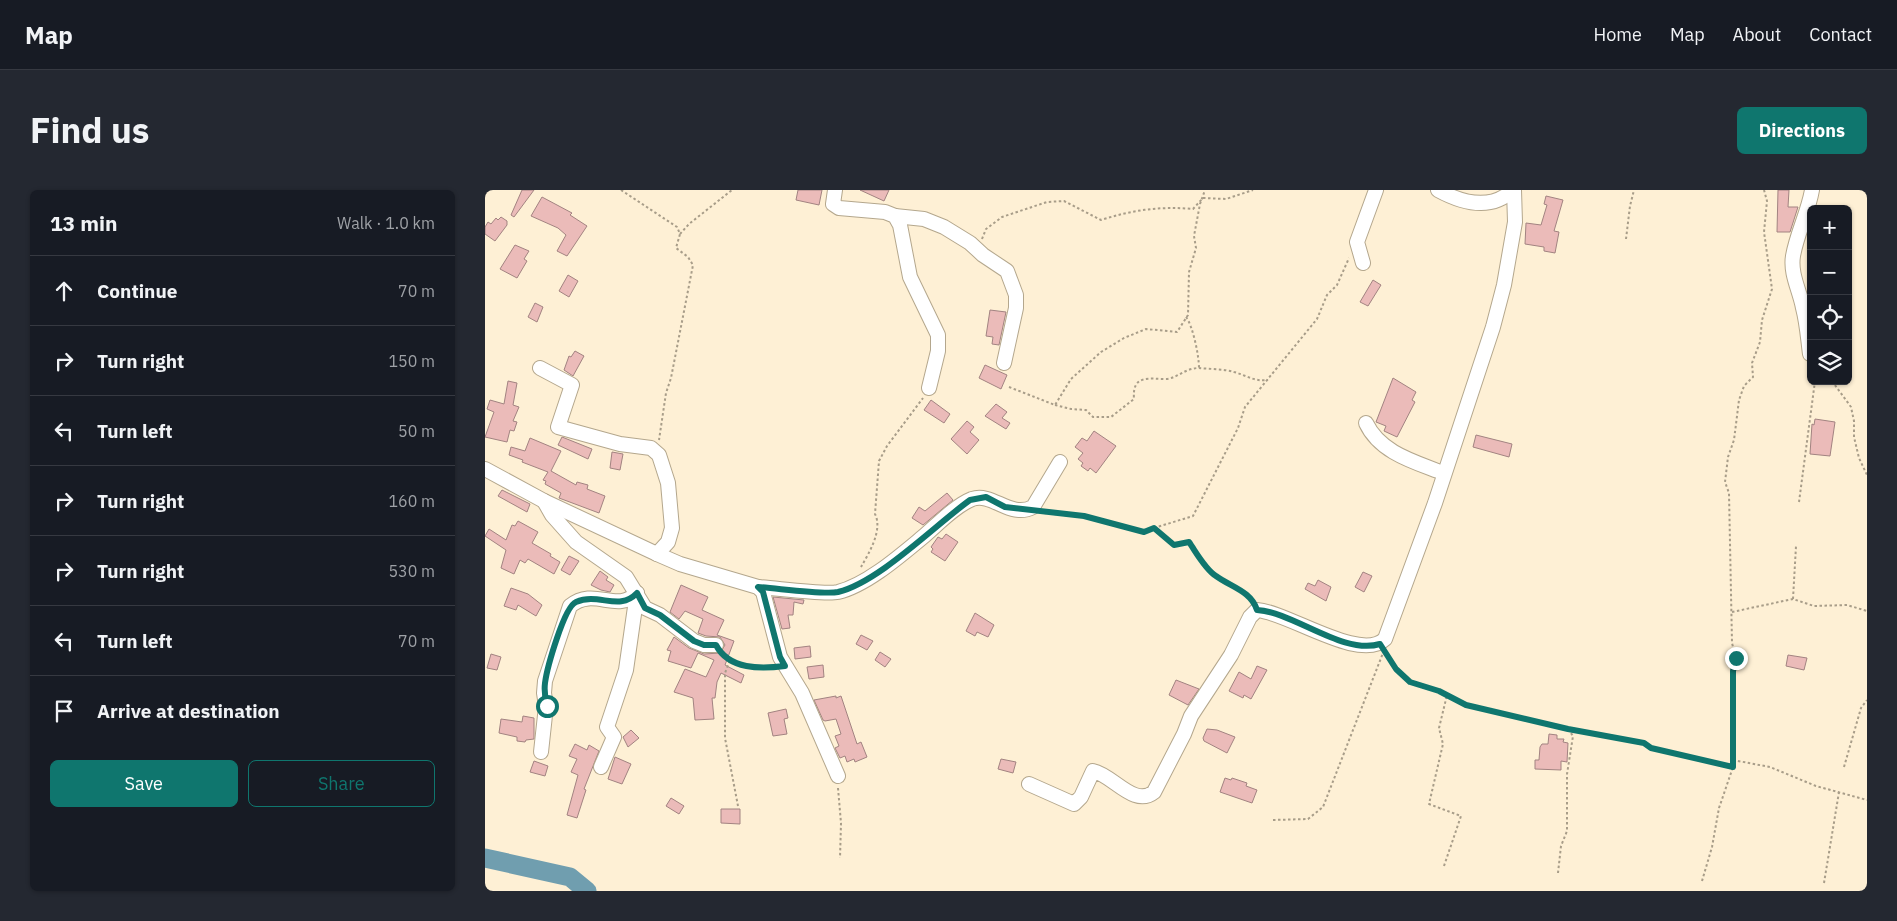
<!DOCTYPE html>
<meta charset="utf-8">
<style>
body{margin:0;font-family:"IBM Plex Sans",sans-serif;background:#242831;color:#f1f3f6}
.controls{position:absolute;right:15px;top:15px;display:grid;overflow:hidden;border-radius:8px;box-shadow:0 1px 4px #0004}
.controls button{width:45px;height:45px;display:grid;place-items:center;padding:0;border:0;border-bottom:1px solid #363941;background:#171b24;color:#f1f3f6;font:25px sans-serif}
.stop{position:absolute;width:15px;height:15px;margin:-11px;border:4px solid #0f766e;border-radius:50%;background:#fff}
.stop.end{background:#0f766e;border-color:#fff;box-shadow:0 1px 5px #0008}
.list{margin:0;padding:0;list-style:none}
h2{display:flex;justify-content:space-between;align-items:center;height:65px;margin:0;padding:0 20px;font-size:21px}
h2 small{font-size:16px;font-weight:400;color:#9ea1a6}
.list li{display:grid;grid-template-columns:32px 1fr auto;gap:15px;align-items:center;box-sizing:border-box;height:70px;padding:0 20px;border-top:1px solid #363941}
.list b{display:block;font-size:19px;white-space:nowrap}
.list em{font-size:16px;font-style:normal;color:#9ea1a6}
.actions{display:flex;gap:10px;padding:15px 20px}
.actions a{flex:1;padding:11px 0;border:1px solid #0f766e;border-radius:8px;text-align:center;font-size:18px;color:#0f766e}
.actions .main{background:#0f766e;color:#fff}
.icon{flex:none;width:28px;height:28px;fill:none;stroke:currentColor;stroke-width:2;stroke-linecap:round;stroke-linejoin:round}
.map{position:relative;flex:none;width:1382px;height:701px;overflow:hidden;border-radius:8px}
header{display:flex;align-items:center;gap:30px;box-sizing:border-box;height:70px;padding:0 25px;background:#171b24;border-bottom:1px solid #363941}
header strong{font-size:24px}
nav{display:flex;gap:28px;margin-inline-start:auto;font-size:18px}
.intro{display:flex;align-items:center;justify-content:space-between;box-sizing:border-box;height:120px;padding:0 30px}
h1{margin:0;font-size:35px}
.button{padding:12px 22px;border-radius:8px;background:#0f766e;color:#fff;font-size:18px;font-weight:700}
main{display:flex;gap:30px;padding:0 30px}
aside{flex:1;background:#171b24;border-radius:8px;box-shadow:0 1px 4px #0004}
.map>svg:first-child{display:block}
</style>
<header>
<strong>Map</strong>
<nav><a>Home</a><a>Map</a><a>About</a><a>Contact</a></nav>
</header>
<div class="intro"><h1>Find us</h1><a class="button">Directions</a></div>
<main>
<aside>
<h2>13 min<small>Walk · 1.0 km</small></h2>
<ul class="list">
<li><svg class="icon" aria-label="ahead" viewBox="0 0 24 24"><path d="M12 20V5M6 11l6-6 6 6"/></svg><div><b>Continue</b></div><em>70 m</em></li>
<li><svg class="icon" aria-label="right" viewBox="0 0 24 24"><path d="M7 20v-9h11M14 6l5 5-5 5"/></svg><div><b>Turn right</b></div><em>150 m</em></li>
<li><svg class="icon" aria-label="left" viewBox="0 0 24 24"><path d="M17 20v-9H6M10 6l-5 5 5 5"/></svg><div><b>Turn left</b></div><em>50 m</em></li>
<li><svg class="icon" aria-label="right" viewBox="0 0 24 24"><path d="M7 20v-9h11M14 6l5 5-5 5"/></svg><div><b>Turn right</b></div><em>160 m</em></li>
<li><svg class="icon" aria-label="right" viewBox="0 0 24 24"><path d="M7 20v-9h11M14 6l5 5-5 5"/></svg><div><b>Turn right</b></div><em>530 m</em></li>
<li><svg class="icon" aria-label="left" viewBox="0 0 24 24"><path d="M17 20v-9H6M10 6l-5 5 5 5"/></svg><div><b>Turn left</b></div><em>70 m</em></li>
<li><svg class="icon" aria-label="arrive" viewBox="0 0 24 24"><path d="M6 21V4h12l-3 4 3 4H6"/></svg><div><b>Arrive at destination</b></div></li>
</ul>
<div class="actions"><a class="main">Save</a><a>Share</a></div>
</aside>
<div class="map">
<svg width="1382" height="701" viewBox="0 0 1382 701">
<rect width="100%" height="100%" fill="#fef0d5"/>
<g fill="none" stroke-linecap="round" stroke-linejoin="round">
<polyline stroke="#709eaf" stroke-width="19" points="0,668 85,687 102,701"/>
</g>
<g fill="#ebbbb9" stroke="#a28381">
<polygon points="37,0 49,0 29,27 26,25"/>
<polygon points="313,0 337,0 334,15 311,10"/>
<polygon points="375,0 404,0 399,11"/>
<polygon points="1293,0 1304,0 1303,17 1313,17 1305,42 1292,42"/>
<polygon points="1061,6 1078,10 1069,41 1074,42 1070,63 1059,61 1059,57 1040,54 1041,33 1056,35 1062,15 1059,14"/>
<polygon points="57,7 87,23 85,25 102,36 82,66 72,61 81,45 73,38 46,26"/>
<polygon points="16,27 22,31 22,35 10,51 0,44 0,37 3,32 6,34 11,28 13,30"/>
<polygon points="30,55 44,61 39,69 42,71 32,88 15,79"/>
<polygon points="83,85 93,91 84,107 74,101"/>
<polygon points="888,90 896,95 883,116 875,112"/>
<polygon points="50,113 58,117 52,132 43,127"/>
<polygon points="505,120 521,122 514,155 507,154 508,147 501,146"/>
<polygon points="90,161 99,166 88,186 79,180 84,166 86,167"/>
<polygon points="500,175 522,185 516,199 494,188"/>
<polygon points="908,188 931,202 927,210 930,212 912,247 899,241 901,236 891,232"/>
<polygon points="23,191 32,193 28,215 34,217 28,231 32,232 29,241 25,240 22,252 0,247 9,222 2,219 5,210 19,214"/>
<polygon points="446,210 465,224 459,233 439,220"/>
<polygon points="511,214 522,222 517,228 525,233 521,239 500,226"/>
<polygon points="1330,229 1350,232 1345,266 1325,264 1327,234 1329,235"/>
<polygon points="482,231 489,237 485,242 494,250 482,264 466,249"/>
<polygon points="609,241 631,256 611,283 605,278 603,281 596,276 598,273 593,269 598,263 590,257 597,248 602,251"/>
<polygon points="991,245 1027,254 1024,267 988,257"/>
<polygon points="77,247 107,259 103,269 73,255"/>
<polygon points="45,248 76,261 66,281 91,295 92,292 103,295 102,299 120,306 114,323 74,308 76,303 60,294 61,291 58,290 63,282 37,272 38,270 24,265 26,257 40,261"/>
<polygon points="127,262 138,264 135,280 125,278"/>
<polygon points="17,300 45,314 42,322 13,306"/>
<polygon points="462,303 468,310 438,335 427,328 434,317 440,321"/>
<polygon points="33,331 53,342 47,353 66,364 65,366 75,372 69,384 43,369 40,373 35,370 29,384 16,378 21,360 0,346 4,339 21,350 27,335 30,336"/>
<polygon points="461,344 473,352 460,371 446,362 448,359 446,357 453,347 457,349"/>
<polygon points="84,366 94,371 85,385 76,380"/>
<polygon points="115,381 123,387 121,390 129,395 125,402 116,400 106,395"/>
<polygon points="878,382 887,386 879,402 870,397"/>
<polygon points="833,390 846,397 841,411 820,399 823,393 830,396"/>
<polygon points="196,395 223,407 217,420 239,430 232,445 249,451 240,475 259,485 256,493 236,483 232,492 230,508 227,508 229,529 210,530 208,508 189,502 200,479 221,487 229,470 213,463 206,478 183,471 186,461 182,460 189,447 204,458 219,464 235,463 240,455 235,447 221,446 213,443 218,429 200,421 194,429 185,422"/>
<polygon points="26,398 43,404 57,415 51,426 33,415 31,420 19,416"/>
<polygon points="288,407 319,410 318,414 309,412 308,425 303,425 305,438 297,439"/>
<polygon points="490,423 509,435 503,447 492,442 490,446 481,441"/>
<polygon points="376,445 388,451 382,460 371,454"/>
<polygon points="325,456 326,467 310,469 309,458"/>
<polygon points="395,462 406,469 400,477 390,470"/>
<polygon points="6,464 16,467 12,480 2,478"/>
<polygon points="1303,465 1322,468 1319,480 1301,476"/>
<polygon points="338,475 339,487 324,489 322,477"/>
<polygon points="772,476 782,480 766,509 759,505 758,508 744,501 754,482 766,489"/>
<polygon points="691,490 714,499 703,515 684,505"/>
<polygon points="351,506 351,508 356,506 372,554 376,552 382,567 370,572 369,569 362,572 360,566 355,568 350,558 354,556 350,546 356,544 351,529 340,531 338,530 329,510"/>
<polygon points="301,519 303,528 299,529 302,544 288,546 283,523"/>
<polygon points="38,526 49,528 49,549 41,550 40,552 32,551 32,547 14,543 16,529 37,532"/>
<polygon points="722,539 732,540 750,547 742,563 719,551 718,548"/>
<polygon points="146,540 154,548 143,557 138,547"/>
<polygon points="1064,544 1072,545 1072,549 1079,549 1078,552 1083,553 1082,572 1076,571 1076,580 1050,579 1050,570 1054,570 1055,557 1057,554 1063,554"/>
<polygon points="90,554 102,560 104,555 114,561 99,599 101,600 92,628 82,625 93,585 86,582 92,569 84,566"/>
<polygon points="130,567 146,574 137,594 123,589"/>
<polygon points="516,569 531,572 528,583 513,579"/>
<polygon points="49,571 63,576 60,586 45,582"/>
<polygon points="740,588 746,590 747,588 762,593 761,596 772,600 767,613 735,602"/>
<polygon points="186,608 199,616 194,624 181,616"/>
<polygon points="236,619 255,619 255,634 236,633"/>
</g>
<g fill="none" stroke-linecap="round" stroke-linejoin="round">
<defs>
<g id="minor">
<polyline points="350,0 348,14 354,18 400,22 410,26 415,35 425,87 453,145 453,161 444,198"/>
<path d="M953,0C977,13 1006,21 1028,0"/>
<polyline points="410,26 439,29 459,37 485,53 498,65 522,81 531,105 531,118 519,173"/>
<polyline points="878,73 872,52 891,0"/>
<path d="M1325,164C1323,149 1322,133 1318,118C1315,101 1305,84 1308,66C1312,43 1323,23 1327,0"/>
<polyline points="55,178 87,195 73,237 135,254 166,258 174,265 183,293 187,338 183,352 172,364"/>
<path d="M881,233C895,263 930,272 958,283"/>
<polyline points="0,279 59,311 172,364 195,374 273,397 278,402 295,467 317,503 353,586"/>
<polyline points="59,311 67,325 91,352 141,387 160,418 175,425 209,451 219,455 231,455"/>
<path d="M273,397C291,398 338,405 353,402C382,395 416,365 439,346C453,334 470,316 487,309C508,302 525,329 548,317L575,272"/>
<path d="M56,562L61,516L59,503L60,491L85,416C110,396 131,424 152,403"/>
<polyline points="116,577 129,547 122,537 141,480 152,403"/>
<path d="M544,594L589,614L596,607L608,581C628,585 649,618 669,602L699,544L706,526L746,465L765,427L772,420C803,422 875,473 900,449L950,313L1008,137L1019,95L1030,32L1029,0"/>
</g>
</defs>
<use href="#minor" stroke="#b4a78d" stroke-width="16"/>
<g stroke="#a89d89" stroke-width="2" stroke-dasharray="2.5 2.5" stroke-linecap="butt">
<polyline points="136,0 192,37 195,44 191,58 203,67 208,75 186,188 181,203 174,250"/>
<polyline points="195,44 204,34 247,0"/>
<path d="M497,49L501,39L517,27L562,12L579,11L616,30C647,20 675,16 708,19L718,8L741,9L768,0"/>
<polyline points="1141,49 1145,16 1149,0"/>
<path d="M701,127C708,136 714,166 714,178"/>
<polyline points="1347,191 1366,217 1369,231 1369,247 1374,268 1382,285"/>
<polyline points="524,197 570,215 586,189 616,162 639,148 661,139 692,142 703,125 704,82 711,58 709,46 715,14 720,0"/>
<path d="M570,215L586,219L601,220L608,227H626L649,209C647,184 664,189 681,189C693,188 700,178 714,178C724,179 739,179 749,182C761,185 769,192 783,190"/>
<polyline points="1314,312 1330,191"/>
<polyline points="559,323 599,327 659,342 669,338 689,355 703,352 730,386 746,393 767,409"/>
<polyline points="669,338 708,326 753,238 760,217 832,129 842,105 852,95 864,68"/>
<path d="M376,377C384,363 398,340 390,324L394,271L402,256L438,208"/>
<polyline points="1308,409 1311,356"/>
<polyline points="1247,422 1308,409 1329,416 1362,415 1382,421"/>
<polyline points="900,462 911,479 925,492 954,501 981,515 1083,539 1088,546 1082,584 1082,641 1076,656 1073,683"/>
<polyline points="238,464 245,470 240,483 240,548 253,616"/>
<polyline points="245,470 274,479 288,478"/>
<polyline points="1085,539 1159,553 1166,558 1248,577"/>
<polyline points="1248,570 1285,577 1331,596 1382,610"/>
<polyline points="1359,577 1376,518 1382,510"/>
<polyline points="353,598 356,633 355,668"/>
<polyline points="788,630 823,629 838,617 898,463"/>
<polyline points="959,676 976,626 944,614 958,554 954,538 962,505"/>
<polyline points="1217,691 1227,657 1234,618 1248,577 1248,481 1251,468 1247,453 1244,303 1240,292 1243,267 1249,250 1254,210 1259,196 1268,187 1267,173 1275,152 1277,130 1287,99 1279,42 1282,11 1279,0"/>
<polyline points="1339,693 1354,602"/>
</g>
<use href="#minor" stroke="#fff" stroke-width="14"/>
</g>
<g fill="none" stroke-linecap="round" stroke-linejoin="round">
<path stroke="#0f766e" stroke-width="6" d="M62,516C60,508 59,501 60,493C62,478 79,417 91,412C114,402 134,422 152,403L160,418L175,425L209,451L219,455H231C244,480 276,479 300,476L295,467L278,402L273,397C291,398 338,405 353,402C394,392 449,336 485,310L501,307L520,317L599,326L659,342L669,338L689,355L704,352C711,362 720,379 731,386C746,397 766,401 772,420C809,422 857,465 895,454L911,479L925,492L954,501L981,515L1083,539L1159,553L1166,558L1248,577V481L1251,468"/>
</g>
</svg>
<div class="controls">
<button>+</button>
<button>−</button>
<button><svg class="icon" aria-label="locate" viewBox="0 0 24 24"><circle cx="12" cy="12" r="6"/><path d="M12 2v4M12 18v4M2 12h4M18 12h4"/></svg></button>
<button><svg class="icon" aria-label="layers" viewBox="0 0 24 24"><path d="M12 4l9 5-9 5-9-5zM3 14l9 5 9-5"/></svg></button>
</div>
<div class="stop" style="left:62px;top:516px"></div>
<div class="stop end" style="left:1251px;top:468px"></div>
</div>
</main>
